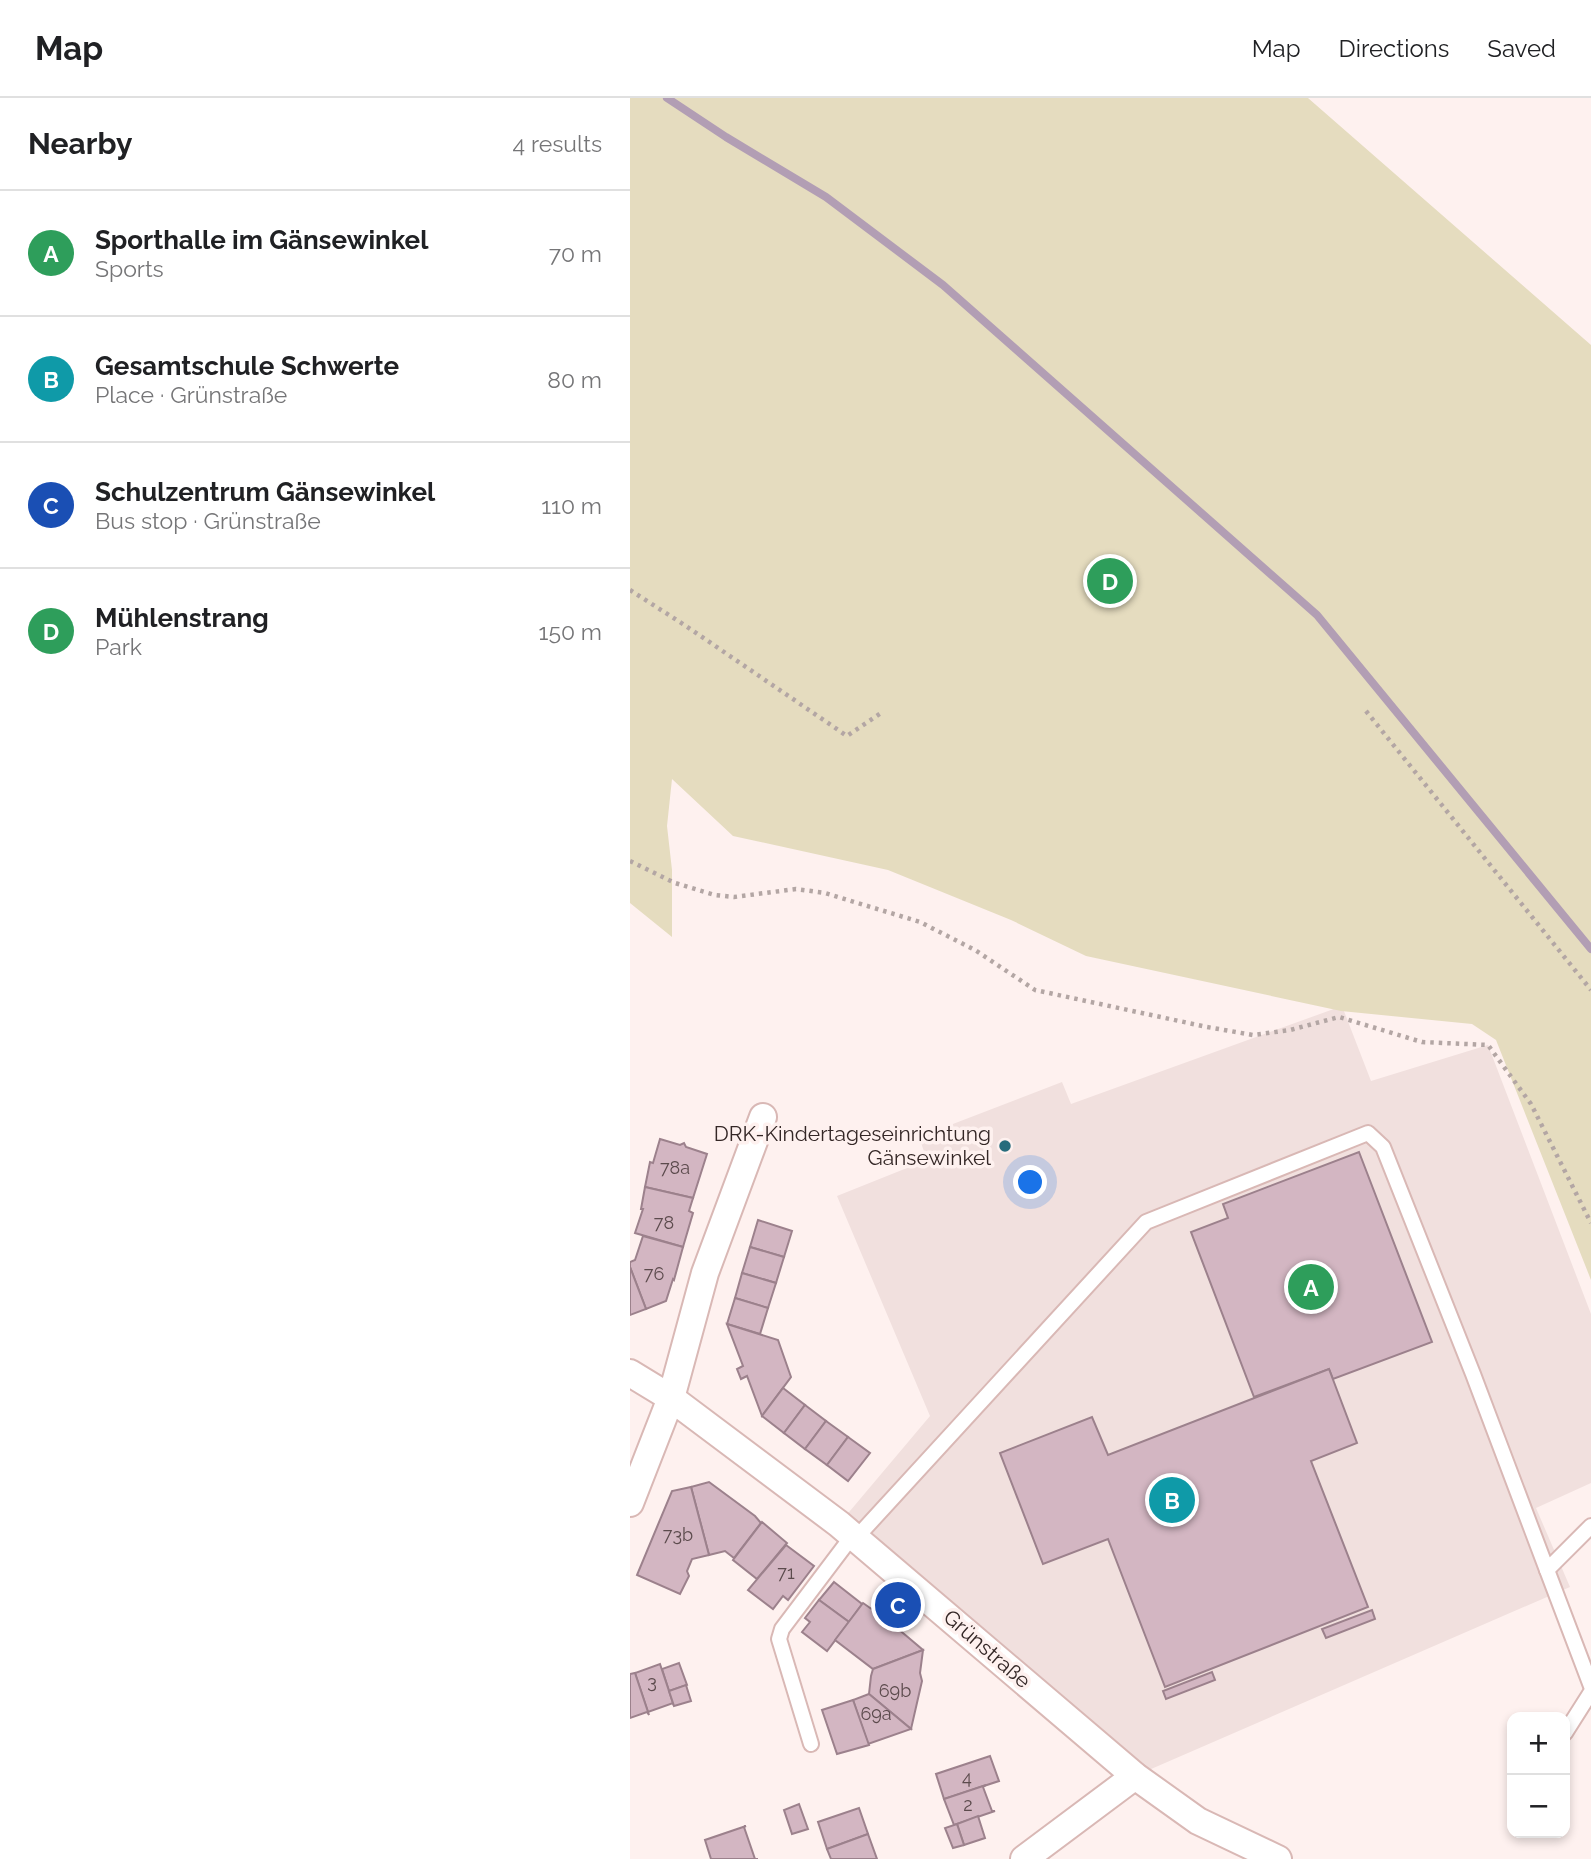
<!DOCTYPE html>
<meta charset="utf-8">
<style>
body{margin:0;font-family:Raleway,sans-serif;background:#f6f6f6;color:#202124}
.controls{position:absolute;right:21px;bottom:21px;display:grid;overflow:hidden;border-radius:14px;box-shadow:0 4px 10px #0003}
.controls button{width:63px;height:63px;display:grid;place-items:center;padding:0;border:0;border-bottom:2px solid #e0e0e0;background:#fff;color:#202124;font:35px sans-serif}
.you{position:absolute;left:401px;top:1085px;width:24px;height:24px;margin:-18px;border:5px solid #fff;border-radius:50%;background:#1a73e8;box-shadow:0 0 0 10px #1a73e833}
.badge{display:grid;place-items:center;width:46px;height:46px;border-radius:50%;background:#276c7c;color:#fff;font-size:23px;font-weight:700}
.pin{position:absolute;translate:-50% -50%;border:4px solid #fff;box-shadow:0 2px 7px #0006}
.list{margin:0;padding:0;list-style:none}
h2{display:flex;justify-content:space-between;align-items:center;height:91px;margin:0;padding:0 28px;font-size:30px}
h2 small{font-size:23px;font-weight:400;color:#757577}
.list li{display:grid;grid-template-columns:46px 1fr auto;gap:21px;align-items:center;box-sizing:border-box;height:126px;padding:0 28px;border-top:2px solid #e0e0e0}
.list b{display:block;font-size:26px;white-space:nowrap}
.list p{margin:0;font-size:23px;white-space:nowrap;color:#757577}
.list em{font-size:23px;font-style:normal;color:#757577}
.map{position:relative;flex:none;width:961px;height:1761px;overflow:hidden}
header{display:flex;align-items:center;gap:42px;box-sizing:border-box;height:98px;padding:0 35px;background:#fff;border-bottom:2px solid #e0e0e0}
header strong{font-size:33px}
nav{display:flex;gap:38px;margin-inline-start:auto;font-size:24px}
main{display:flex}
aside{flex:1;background:#fff}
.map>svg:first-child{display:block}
</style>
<header>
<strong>Map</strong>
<nav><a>Map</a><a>Directions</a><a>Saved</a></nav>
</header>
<main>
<aside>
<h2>Nearby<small>4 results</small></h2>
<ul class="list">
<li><span class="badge" style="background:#2e9e5b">A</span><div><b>Sporthalle im Gänsewinkel</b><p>Sports</p></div><em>70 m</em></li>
<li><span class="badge" style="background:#0f9aa8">B</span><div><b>Gesamtschule Schwerte</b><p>Place · Grünstraße</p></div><em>80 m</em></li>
<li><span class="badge" style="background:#1a4fb4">C</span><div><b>Schulzentrum Gänsewinkel</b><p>Bus stop · Grünstraße</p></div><em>110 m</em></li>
<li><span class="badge" style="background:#2e9e5b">D</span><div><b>Mühlenstrang</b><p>Park</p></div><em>150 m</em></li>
</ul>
</aside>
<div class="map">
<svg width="961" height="1761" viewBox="0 0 961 1761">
<rect width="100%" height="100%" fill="#fef1ef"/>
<polygon fill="#f1e0de" points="712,908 741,983 858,947 961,1216 961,1385 906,1410 940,1489 505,1678 209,1426 300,1318 207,1098 297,1062 289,1039 432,984 441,1006"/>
<polygon fill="#e5dcbf" points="0,0 678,0 961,247 961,1182 866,942 842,926 711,913 456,858 381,822 258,772 103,738 42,681 37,728 42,772 42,839 0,805"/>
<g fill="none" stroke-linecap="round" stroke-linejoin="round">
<polyline stroke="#b29eb4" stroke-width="8" points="37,0 96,39 196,99 313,187 687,517 961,851"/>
</g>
<g fill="#d3b6c2" stroke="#9c818c" stroke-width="2">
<polygon points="30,1041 50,1047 54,1045 56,1049 77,1056 63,1100 15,1089 20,1064 23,1065"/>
<polygon points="729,1054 802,1244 703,1281 699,1271 624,1299 561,1134 598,1120 593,1106"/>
<polygon points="15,1089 63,1100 59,1113 63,1115 53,1149 5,1135 13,1111 11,1111"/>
<polygon points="128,1122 162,1133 154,1159 120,1149"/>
<polygon points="13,1138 53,1149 44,1182 43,1181 36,1203 16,1211 0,1169 0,1164 5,1162"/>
<polygon points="120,1149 154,1159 146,1185 112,1175"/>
<polygon points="0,1169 16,1211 0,1217"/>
<polygon points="112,1175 146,1185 138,1210 105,1200"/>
<polygon points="105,1200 138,1210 130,1236 97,1226"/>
<polygon points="97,1226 148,1242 161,1279 132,1318 117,1278 111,1281 107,1271 113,1268"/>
<polygon points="699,1271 727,1345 681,1363 738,1509 535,1589 478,1441 413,1466 370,1355 462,1319 478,1357"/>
<polygon points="153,1290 175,1307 154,1335 132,1318"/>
<polygon points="175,1307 196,1323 175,1351 154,1335"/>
<polygon points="196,1323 218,1339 197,1367 175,1351"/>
<polygon points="218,1339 240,1355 218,1383 197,1367"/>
<polygon points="79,1384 125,1418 131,1425 104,1460 95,1453 79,1457 61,1389"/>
<polygon points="61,1389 79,1457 62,1461 57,1473 59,1478 50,1496 7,1477 42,1393"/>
<polygon points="132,1424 157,1445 127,1481 103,1462"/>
<polygon points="156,1447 184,1468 158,1502 153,1498 143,1511 118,1492"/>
<polygon points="204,1484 232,1506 219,1524 189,1502"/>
<polygon points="189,1502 219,1524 197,1553 172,1534 180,1524 175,1520"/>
<polygon points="233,1505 260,1524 293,1552 243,1571 205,1542"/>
<polygon points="742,1512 745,1521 696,1540 692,1531"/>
<polygon points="293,1552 290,1575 292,1583 281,1631 239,1596 241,1578 243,1571"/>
<polygon points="49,1565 57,1587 39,1593 32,1571"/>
<polygon points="30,1566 44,1608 43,1605 18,1614 5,1575"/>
<polygon points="582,1574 585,1582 536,1601 533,1593"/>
<polygon points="5,1575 19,1617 17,1614 0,1620 0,1576"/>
<polygon points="56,1587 61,1603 44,1608 39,1593"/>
<polygon points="239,1596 281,1631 238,1646 223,1602"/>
<polygon points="223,1602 239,1647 207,1656 192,1612"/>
<polygon points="360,1658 369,1683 314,1701 306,1676"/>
<polygon points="356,1687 353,1689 362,1713 365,1713 324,1727 314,1701"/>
<polygon points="169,1706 178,1731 162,1736 154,1712"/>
<polygon points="229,1710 238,1736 197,1751 188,1724"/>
<polygon points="348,1718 355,1740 334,1747 327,1726"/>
<polygon points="327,1726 334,1747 323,1750 315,1730"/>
<polygon points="116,1728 114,1729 125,1761 128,1761 81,1761 75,1742"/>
<polygon points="238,1736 247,1761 201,1761 197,1751"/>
</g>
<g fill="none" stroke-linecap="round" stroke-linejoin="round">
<defs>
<g id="service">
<polyline points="226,1440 516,1124 738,1035 753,1049 843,1276 917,1472 961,1428"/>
<polyline points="917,1472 961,1588"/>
<polyline points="935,1635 961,1594"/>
<polyline points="181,1646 149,1541 152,1531 223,1437"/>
</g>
<g id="minor">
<polyline points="0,1275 41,1300 209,1426 505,1678 568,1723 648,1761"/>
<polyline points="0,1405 41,1300 75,1175 133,1019"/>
<polyline points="394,1761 505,1678"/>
</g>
</defs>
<use href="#service" stroke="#d9b8b5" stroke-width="18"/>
<use href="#minor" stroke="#d9b8b5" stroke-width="30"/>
<g stroke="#b3a6a4" stroke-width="4.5" stroke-dasharray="3.5 5" stroke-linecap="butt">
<polyline points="0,492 56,528 217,638 251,615"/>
<polyline points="736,613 961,892"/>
<polyline points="0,763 45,785 85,797 104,799 166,791 195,795 290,824 345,852 405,892 577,929 623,937 660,932 709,919 792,944 858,947 901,1006 961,1125"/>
</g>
<use href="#service" stroke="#fff" stroke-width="14"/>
<use href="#minor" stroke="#fff" stroke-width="26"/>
</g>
<circle fill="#276c7c" stroke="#fef1ef" stroke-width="2.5" cx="375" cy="1048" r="7"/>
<g text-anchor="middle" stroke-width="7" stroke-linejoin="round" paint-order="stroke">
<g font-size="18" fill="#5c4b4d">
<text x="45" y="1076">78a</text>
<text x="34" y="1131">78</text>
<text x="24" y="1182">76</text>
<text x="48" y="1443">73b</text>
<text x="156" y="1481">71</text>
<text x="22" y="1590">3</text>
<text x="265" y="1599">69b</text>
<text x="246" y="1622">69a</text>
<text x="337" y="1686">4</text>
<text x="338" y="1713">2</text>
</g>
<g font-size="21" fill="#342726" stroke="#fef1ef" text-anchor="end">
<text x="361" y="1043">DRK-Kindertageseinrichtung<tspan x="361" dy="24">Gänsewinkel</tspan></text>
</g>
<g font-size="21" fill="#342726" stroke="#fef1ef">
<text transform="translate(357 1551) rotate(41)" y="7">Grünstraße</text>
</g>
</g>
</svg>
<div class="controls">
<button>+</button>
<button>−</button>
</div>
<div class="you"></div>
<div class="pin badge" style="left:681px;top:1189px;background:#2e9e5b">A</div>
<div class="pin badge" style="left:542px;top:1402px;background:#0f9aa8">B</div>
<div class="pin badge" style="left:268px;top:1507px;background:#1a4fb4">C</div>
<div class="pin badge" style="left:480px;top:483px;background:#2e9e5b">D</div>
</div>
</main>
